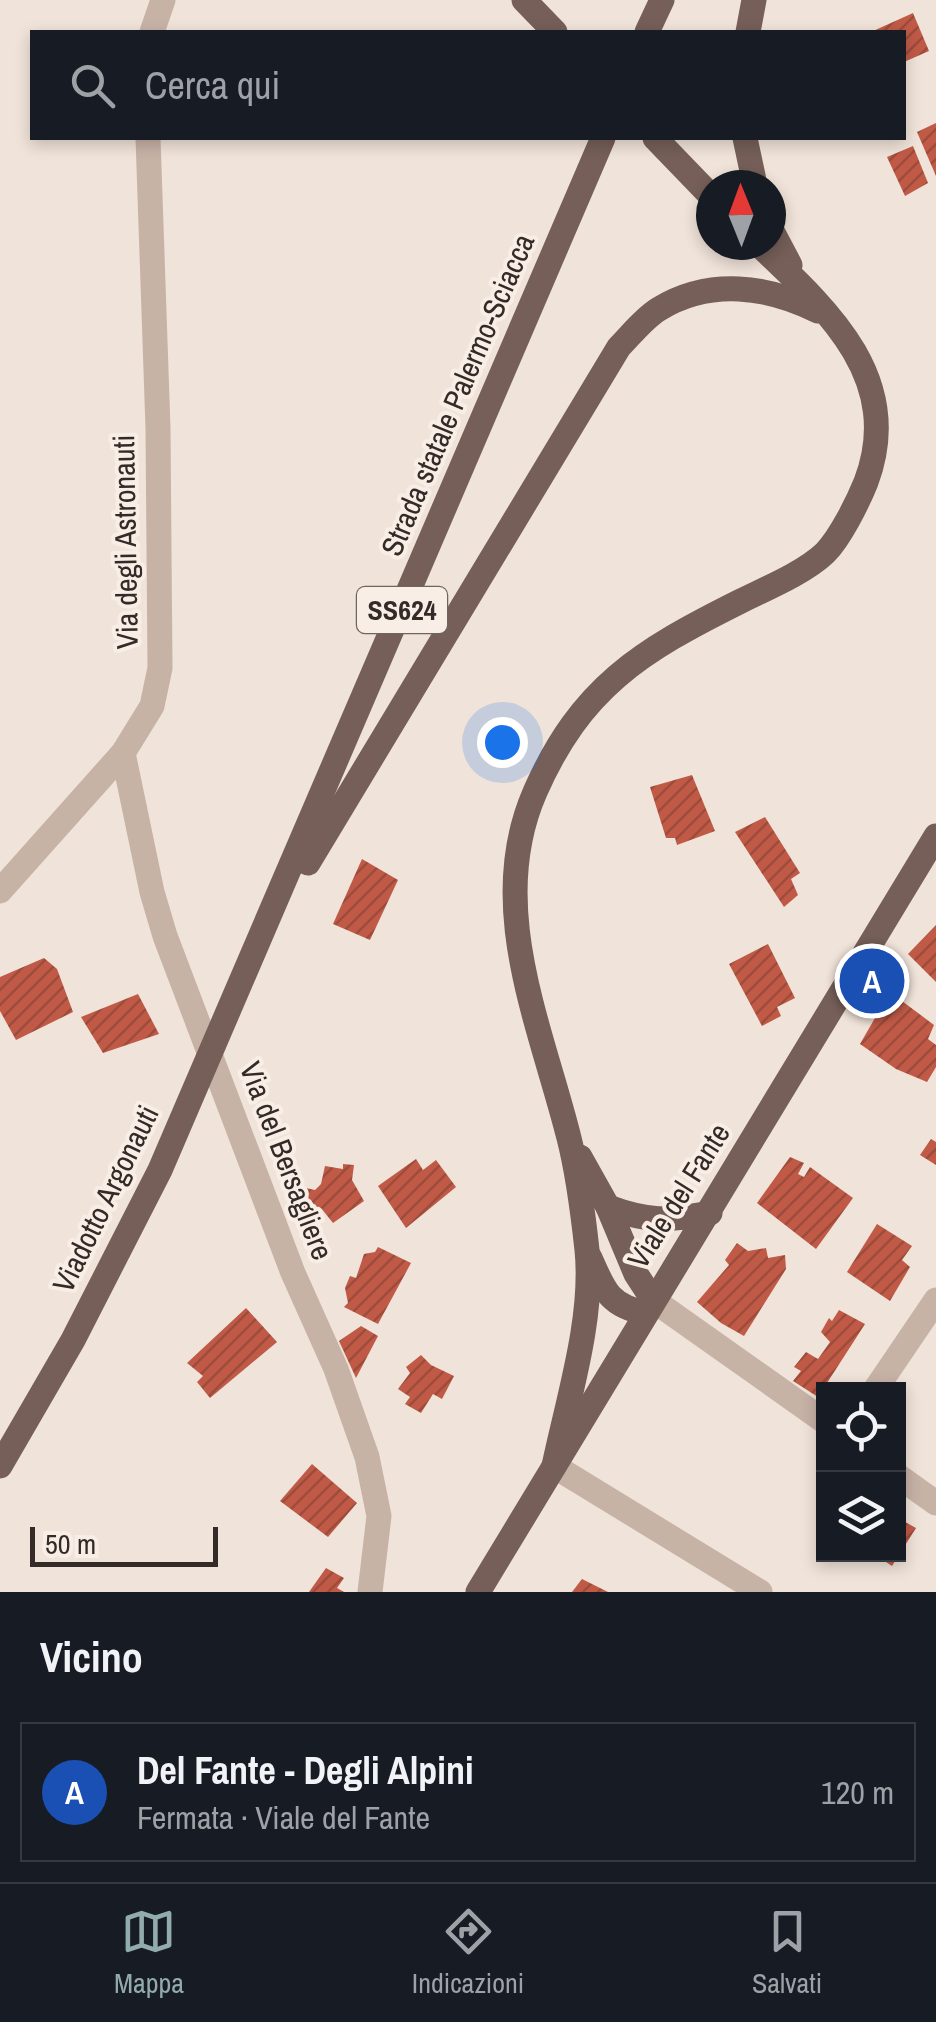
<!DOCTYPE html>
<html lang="it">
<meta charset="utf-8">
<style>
body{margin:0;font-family:"Archivo Narrow",sans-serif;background:#20242c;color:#f1f3f6}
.controls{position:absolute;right:30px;bottom:30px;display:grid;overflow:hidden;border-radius:0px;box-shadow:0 5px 15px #0003}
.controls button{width:90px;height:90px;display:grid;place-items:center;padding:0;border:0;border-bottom:2px solid #363941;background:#171b24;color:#f1f3f6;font:50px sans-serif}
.compass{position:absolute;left:696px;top:170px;width:90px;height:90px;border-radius:50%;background:#171b24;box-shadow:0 5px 15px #0003;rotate:359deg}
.scale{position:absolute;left:30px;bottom:25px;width:188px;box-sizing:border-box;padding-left:10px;border:5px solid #342a27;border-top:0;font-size:28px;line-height:35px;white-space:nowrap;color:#342a27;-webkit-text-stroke:8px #f8eee5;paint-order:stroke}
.you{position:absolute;left:502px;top:742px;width:35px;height:35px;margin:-25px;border:8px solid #fff;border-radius:50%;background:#1a73e8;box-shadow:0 0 0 15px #1a73e833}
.badge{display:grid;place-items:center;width:65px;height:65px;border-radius:50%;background:#92abac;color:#fff;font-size:32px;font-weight:700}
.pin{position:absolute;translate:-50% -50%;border:5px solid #fff;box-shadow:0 2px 10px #0006}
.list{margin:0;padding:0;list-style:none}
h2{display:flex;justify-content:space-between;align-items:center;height:130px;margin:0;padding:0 40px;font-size:42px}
h2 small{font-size:32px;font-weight:400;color:#9ea1a6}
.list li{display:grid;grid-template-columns:65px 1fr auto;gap:30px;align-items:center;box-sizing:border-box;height:140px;margin:0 20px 20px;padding:0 20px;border:2px solid #363941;border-radius:0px}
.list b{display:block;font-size:38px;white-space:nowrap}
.list p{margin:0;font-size:32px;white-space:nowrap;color:#9ea1a6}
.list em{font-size:32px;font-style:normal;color:#9ea1a6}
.icon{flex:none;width:55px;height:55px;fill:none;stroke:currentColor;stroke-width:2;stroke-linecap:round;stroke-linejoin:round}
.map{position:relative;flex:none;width:936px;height:1592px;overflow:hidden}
.search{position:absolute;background:#171b24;box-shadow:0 5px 15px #0003;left:30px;right:30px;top:30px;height:110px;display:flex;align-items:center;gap:25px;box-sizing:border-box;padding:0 35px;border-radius:0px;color:#9ea1a6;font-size:38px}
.sheet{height:290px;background:#171b24}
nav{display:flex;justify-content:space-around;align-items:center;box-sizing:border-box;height:140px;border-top:2px solid #363941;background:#171b24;font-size:28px;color:#9ea1a6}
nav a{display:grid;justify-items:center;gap:5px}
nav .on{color:#92abac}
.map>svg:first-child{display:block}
</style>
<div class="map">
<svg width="936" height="1592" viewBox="0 0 936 1592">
<defs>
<pattern id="building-hatch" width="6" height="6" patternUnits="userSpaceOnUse" patternTransform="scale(2.5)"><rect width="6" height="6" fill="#c05a47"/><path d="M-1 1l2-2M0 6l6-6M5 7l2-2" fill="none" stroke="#9d4b3b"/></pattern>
</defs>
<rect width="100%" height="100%" fill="#f0e3d9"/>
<g fill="url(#building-hatch)">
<polygon points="913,13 929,51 904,62 904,32 871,32"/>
<polygon points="936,123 936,176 917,132"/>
<polygon points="913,146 928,183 905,196 887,157"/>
<polygon points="692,775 715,831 677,845 675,838 666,838 650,787"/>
<polygon points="765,817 800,873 791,879 798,895 784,907 735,832"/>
<polygon points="362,859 398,880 370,940 333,924"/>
<polygon points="936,925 936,982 908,954"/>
<polygon points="768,944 795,998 777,1007 781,1016 762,1026 729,964"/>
<polygon points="44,958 57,969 73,1012 16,1040 0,1011 0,977"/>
<polygon points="890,992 934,1025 928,1039 936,1045 936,1067 927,1082 896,1069 860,1044"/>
<polygon points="138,994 159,1034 103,1053 81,1017"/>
<polygon points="931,1139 936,1142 936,1165 920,1155"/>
<polygon points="790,1157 804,1163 798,1174 804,1177 810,1167 853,1198 816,1249 757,1203"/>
<polygon points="416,1159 423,1170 436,1160 456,1187 406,1228 378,1186"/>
<polygon points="343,1164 354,1165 352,1180 364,1201 333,1223 321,1208 306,1221 294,1207 297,1186 315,1190 321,1184 325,1166 343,1169"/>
<polygon points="877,1224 912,1246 902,1260 910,1267 890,1301 847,1272"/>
<polygon points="737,1243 748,1251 766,1248 768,1258 785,1255 786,1269 744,1336 721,1323 697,1302 729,1265 725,1260"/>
<polygon points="378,1247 411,1263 378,1324 344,1307 348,1303 345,1288 350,1276 356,1278 364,1254 375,1252"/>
<polygon points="246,1308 277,1342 210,1398 197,1382 203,1376 187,1363"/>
<polygon points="839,1310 865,1324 818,1397 793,1381 801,1371 794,1367 806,1352 818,1359 830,1342 821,1332 829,1318 832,1321"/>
<polygon points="361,1326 378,1336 356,1378 339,1341"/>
<polygon points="421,1355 431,1365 454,1376 442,1399 433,1394 421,1413 405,1404 410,1397 398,1389 410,1373 406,1367"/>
<polygon points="312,1464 357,1503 328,1537 280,1501"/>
<polygon points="898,1518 916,1528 892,1566 874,1554 898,1554"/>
<polygon points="326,1568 344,1578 337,1588 344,1592 309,1592"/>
<polygon points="582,1579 608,1592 572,1592"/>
</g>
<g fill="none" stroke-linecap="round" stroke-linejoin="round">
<g stroke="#c7b2a6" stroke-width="25">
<polyline points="152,32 163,0"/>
<polyline points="123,753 152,892 165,936 293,1273 336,1369 367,1457 379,1516 370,1592"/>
<polyline points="0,891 123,753 152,706 160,668 158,428 148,138"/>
<polyline points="653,1300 824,1421"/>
<polyline points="875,1390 936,1300"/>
<polyline points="554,1466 760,1592"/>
<polyline points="898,1476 936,1503"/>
</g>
<g stroke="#755f58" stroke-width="25">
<polyline points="524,0 555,32"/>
<polyline points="647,32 662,0"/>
<polyline points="748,32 754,0"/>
<polyline points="655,138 711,196"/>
<polyline points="745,138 755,185"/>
<polyline points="771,229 790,265"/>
<path d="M308,863L619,347C631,335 644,318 659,309C710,278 768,286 818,311"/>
<polyline points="580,1157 608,1207 636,1274 653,1300"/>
<path d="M608,1207C648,1222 668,1221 710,1213"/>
<path d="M590,1258C604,1290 609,1306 646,1313"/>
<polyline points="0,1466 73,1340 160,1170 603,138"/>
<path d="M554,1466C568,1399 594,1318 587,1250C583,1213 578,1173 569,1138C541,1026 485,906 535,792C581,687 641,651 739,602C765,589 804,573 825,553C840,538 858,502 866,482C905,379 827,309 759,245"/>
<polyline points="478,1592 936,836"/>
</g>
</g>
<g text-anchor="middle" stroke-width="8" stroke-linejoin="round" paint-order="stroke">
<rect fill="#f8eee5" stroke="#6f6560" stroke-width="2.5" x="357" y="587" width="90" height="46" rx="8"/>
<g font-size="28" font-weight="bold" fill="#342a27">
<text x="402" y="620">SS624</text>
</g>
<g font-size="30" fill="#342a27" stroke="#f8eee5">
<text transform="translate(458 395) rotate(-67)" y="10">Strada statale Palermo-Sciacca</text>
<text transform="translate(126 542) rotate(-91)" y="10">Via degli Astronauti</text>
<text transform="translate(286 1161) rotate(69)" y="10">Via del Bersagliere</text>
<text transform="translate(679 1196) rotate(-58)" y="10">Viale del Fante</text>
<text transform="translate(106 1199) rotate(-64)" y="10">Viadotto Argonauti</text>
</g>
</g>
</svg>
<div class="controls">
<button><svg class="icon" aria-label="locate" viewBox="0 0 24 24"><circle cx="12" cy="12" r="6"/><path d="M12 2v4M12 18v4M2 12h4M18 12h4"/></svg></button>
<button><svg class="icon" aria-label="layers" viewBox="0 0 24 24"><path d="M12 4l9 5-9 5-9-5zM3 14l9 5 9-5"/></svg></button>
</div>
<svg class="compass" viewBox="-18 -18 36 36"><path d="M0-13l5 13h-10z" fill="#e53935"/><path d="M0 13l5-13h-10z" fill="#9ea1a6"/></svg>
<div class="scale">50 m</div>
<div class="you"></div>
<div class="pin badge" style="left:872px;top:981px;background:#1a4fb4">A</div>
<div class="search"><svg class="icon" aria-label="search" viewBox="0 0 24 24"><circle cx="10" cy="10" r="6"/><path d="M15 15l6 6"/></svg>Cerca qui</div>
</div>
<section class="sheet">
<h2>Vicino<small></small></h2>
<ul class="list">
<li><span class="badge" style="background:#1a4fb4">A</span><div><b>Del Fante - Degli Alpini</b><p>Fermata · Viale del Fante</p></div><em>120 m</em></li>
</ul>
</section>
<nav>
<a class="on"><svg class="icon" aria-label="map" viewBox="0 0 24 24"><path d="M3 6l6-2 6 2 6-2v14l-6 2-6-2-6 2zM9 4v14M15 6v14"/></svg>Mappa</a>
<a><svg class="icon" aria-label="directions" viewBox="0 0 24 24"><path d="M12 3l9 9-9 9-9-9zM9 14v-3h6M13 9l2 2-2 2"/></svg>Indicazioni</a>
<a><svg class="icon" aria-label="saved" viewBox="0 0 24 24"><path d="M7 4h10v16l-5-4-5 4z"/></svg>Salvati</a>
</nav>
